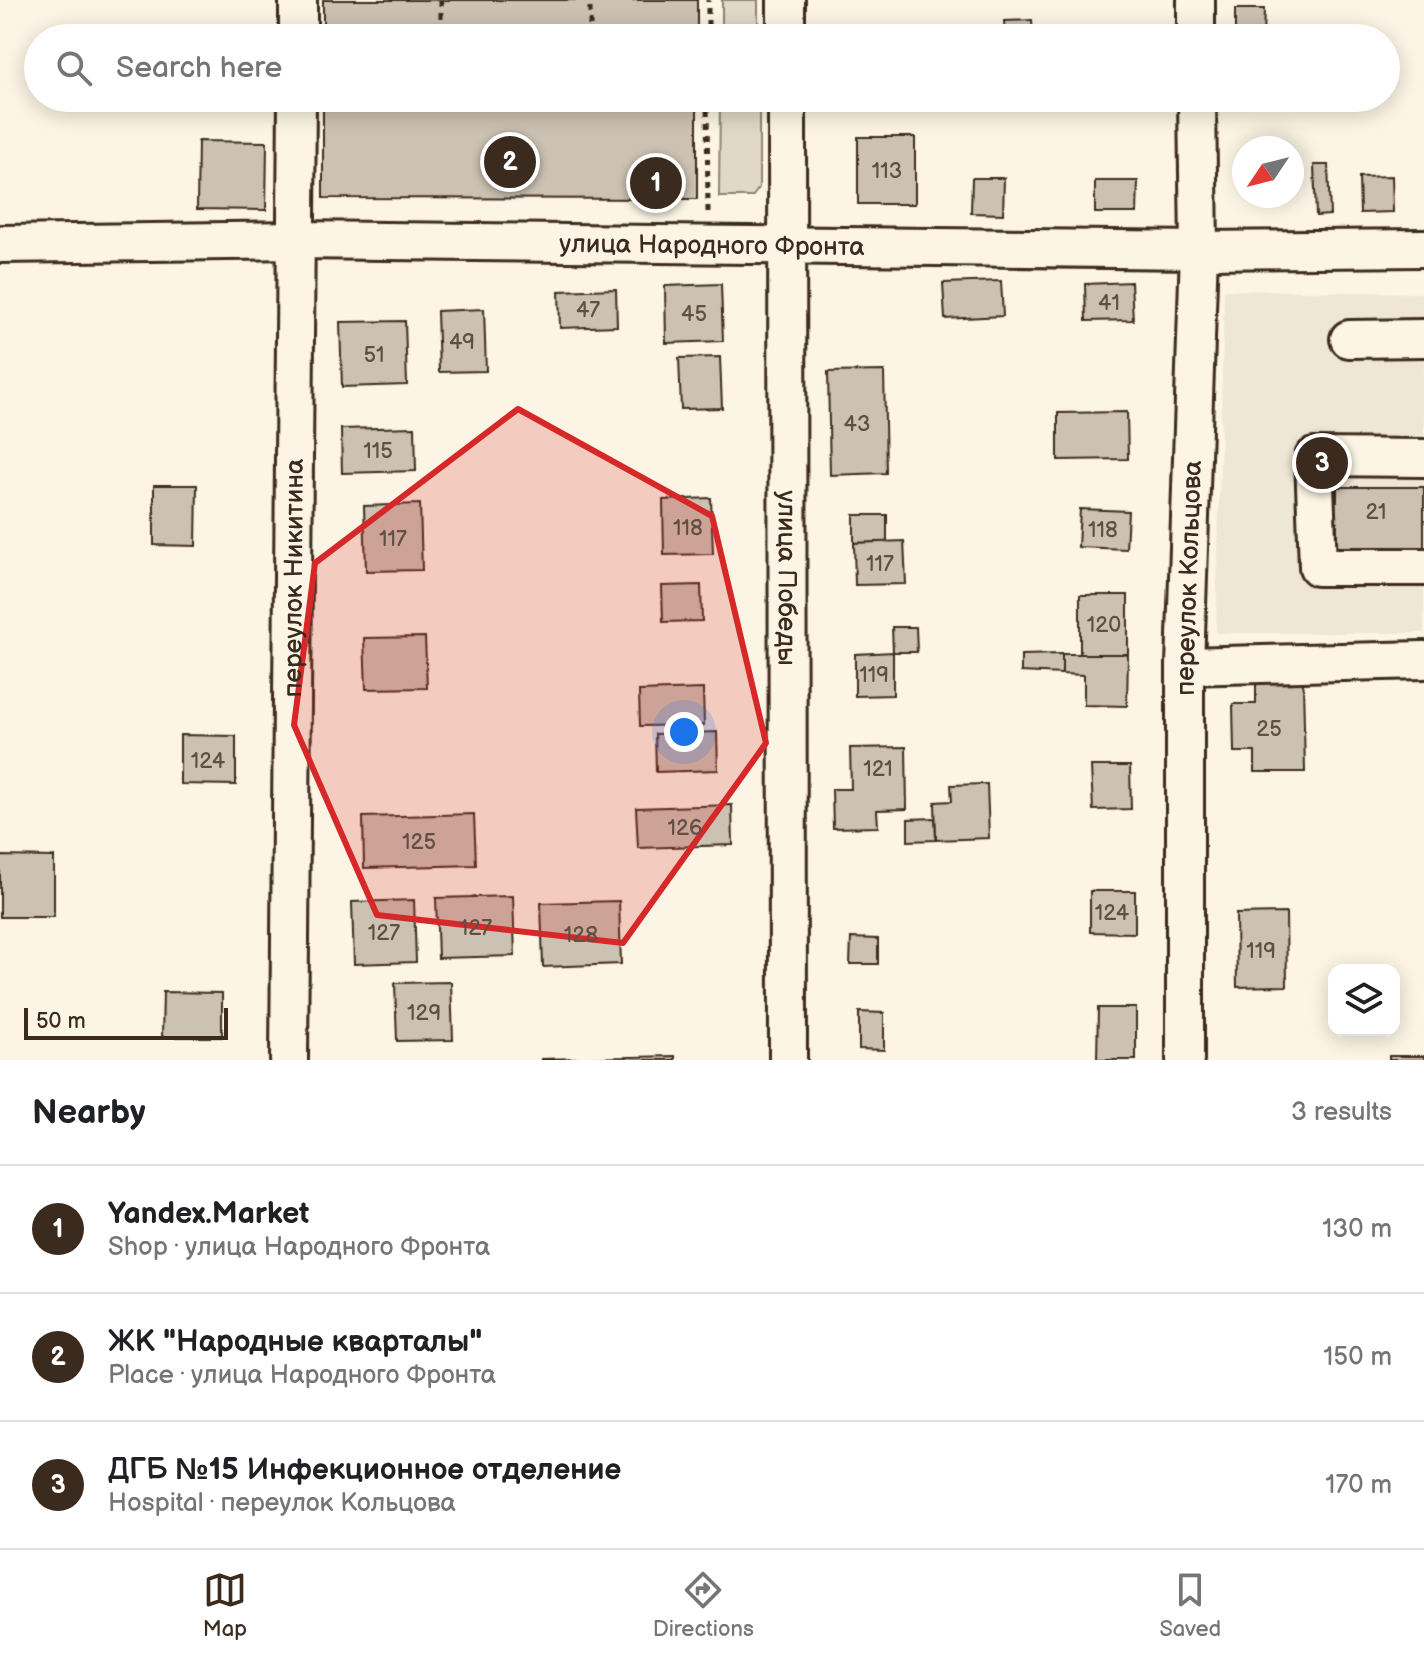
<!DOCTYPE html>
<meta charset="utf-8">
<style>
body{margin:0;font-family:"Balsamiq Sans",sans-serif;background:#f2f2f2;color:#202124}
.controls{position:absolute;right:24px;bottom:24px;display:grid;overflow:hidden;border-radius:16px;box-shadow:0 4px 20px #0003}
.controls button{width:72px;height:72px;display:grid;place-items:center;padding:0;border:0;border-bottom:2px solid #e0e0e0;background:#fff;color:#202124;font:40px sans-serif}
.compass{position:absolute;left:1232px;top:136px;width:72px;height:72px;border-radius:50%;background:#fff;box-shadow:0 4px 20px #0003;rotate:235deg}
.scale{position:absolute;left:24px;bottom:20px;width:204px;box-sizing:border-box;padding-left:8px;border:4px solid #3b2a1e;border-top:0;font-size:22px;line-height:28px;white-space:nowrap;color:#3b2a1e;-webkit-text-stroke:6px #fcf5e5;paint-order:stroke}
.you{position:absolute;left:684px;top:732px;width:28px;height:28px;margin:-20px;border:6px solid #fff;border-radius:50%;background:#1a73e8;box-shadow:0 0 0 12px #1a73e833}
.badge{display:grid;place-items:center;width:52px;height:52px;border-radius:50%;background:#3b2a1e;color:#fff;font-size:26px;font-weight:700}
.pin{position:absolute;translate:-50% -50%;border:4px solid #fff;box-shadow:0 2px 8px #0006}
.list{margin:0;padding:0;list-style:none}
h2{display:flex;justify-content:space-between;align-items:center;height:104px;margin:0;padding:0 32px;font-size:34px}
h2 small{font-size:26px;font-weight:400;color:#757577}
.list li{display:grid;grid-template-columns:52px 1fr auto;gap:24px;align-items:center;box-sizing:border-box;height:128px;padding:0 32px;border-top:2px solid #e0e0e0}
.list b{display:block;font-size:30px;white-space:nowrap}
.list p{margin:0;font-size:26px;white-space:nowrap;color:#757577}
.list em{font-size:26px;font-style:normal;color:#757577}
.icon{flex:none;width:44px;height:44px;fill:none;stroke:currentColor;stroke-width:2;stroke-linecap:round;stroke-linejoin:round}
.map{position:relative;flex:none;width:1424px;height:1060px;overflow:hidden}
.search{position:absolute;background:#fff;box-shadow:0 4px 20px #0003;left:24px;right:24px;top:24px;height:88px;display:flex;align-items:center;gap:20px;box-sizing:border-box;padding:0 28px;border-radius:44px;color:#757577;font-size:30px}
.sheet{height:488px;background:#fff}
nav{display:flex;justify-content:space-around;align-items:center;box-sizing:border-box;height:112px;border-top:2px solid #e0e0e0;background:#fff;font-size:22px;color:#757577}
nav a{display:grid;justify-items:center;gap:4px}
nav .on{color:#3b2a1e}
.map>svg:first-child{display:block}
</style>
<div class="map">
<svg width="1424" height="1060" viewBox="0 0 1424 1060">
<rect width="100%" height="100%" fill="#fcf5e5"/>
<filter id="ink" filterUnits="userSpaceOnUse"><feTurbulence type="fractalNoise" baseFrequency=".0125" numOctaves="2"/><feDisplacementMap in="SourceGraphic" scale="16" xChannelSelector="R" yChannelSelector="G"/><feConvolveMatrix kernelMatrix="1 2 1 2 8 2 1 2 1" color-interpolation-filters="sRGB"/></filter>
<g filter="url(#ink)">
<polygon fill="#eee6d6" points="1224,290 1424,293 1424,633 1216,633"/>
<g fill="#e0d8c8" stroke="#8e8173" stroke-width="2">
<rect x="722" y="0" width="36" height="38"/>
<polygon points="720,98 759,98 759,188 752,197 719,197"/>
</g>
<g fill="#ccc2b3" stroke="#3b2a1e" stroke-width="2">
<rect x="323" y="0" width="374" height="38"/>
<polygon points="1235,9 1264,9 1263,38 1235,38"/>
<polygon points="1032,20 1033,38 1005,38 1004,21"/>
<polygon points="323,98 697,98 697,199 323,198"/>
<rect x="858" y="137" width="57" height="67"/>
<polygon points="198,141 267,142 266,210 197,209"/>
<polygon points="1314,165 1328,165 1330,215 1316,216"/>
<polygon points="1392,176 1393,212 1360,213 1359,177"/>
<polygon points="972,178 1004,178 1003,214 971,213"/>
<polygon points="1095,181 1138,181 1137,213 1095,213"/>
<polygon points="1001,281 1003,316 945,319 943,283"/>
<polygon points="1131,282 1133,320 1086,321 1085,284"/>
<polygon points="721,284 723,341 666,343 665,286"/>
<polygon points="616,289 617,326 560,328 559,291"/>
<polygon points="484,309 486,371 439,372 437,311"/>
<polygon points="405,321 407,385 342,387 340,322"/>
<polygon points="720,357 722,408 681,409 679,358"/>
<polygon points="884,371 886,473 830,475 828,372"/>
<polygon points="1127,412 1128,459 1058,460 1058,413"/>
<polygon points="415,427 416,471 342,473 341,429"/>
<polygon points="154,485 197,485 196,546 154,545"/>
<polygon points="1337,487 1424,487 1424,550 1337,550 1337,522 1328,522 1328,501 1337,501"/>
<polygon points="711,498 713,554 664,555 663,500"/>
<polygon points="420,504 422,570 366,571 364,506"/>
<polygon points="1080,509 1128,511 1126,549 1078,547"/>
<polygon points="854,515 887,515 887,542 854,543"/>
<polygon points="904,541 906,584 855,585 854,543"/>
<polygon points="701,585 702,621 663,622 662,586"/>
<rect x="1080" y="595" width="48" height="59"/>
<polygon points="892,627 916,627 917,652 893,652"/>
<polygon points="425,637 427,688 366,689 364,638"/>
<polygon points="893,652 893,695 855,696 855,654"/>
<polygon points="1062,654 1128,654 1127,706 1084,705 1084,675 1062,674"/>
<polygon points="1062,654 1062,674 1021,672 1021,655"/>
<polygon points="1256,682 1303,682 1305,772 1255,772 1255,752 1234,752 1233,704 1256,704"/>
<polygon points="703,689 704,725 640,726 639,691"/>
<polygon points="717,732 718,770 656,772 655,734"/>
<polygon points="180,735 236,736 236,785 180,784"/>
<polygon points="906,747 907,809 877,810 878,827 833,828 832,789 851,789 850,748"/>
<polygon points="1091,766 1130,766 1131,809 1093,810"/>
<polygon points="987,784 989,838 936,840 935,802 952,801 951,785"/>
<polygon points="732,805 733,845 638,848 636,808"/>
<polygon points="474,814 476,865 364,868 363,817"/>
<polygon points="935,818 936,840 908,841 908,819"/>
<polygon points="0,856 54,857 54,917 0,917"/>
<polygon points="1090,891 1135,891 1135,933 1090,932"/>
<polygon points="513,896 515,956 438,958 436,898"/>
<polygon points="414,900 416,962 354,964 352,902"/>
<polygon points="619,901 621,964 543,967 541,903"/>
<polygon points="1286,913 1287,986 1237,987 1236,914"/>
<polygon points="851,938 878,939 878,964 850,964"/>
<polygon points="451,982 453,1040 397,1041 395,983"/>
<polygon points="163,992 222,993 222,1037 162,1037"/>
<polygon points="1098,1008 1136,1008 1136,1060 1097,1060"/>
<polygon points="859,1012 884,1013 884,1050 859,1049"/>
<polygon points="675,1056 675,1060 541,1060 541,1059"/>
<rect x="1389" y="1056" width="35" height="4"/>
</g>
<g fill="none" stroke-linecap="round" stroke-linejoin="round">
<defs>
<g id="minor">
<polyline points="786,0 786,38"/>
<polyline points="1196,0 1196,38"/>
<polyline points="298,38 298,0"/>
<path id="s1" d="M787,98L788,1060"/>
<path id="s2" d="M0,244L296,240L1199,250L1424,248"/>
<polyline points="1349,339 1424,338"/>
<polyline points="1424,458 1314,457 1318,567 1424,567"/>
<polyline points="1185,666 1424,660"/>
<path id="s3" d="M289,1060L297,98"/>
<path id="s4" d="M1185,1060V666L1199,250L1197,98"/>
</g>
</defs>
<use href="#minor" stroke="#3b2a1e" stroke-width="42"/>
<g stroke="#3b2a1e" stroke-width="5" stroke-dasharray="6 6" stroke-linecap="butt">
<polyline points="441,0 441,38"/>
<polyline points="590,38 590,0"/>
<polyline points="708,38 708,0"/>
<polyline points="707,98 708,213"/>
</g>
<use href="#minor" stroke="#fcf5e5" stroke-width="36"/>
</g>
</g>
<path fill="#d62828" fill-opacity="0.2" stroke="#d62828" stroke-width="6" stroke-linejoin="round" d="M518,409L712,516L766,743L623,943L377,915L294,725L315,563Z"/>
<g text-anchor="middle" stroke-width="7" stroke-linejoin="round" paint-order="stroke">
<g font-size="22" fill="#5f5043">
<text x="887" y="178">113</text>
<text x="1109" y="310">41</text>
<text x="588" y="317">47</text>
<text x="694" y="321">45</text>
<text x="462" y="349">49</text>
<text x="374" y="362">51</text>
<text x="857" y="431">43</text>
<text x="378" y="458">115</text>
<text x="1376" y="519">21</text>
<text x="688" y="535">118</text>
<text x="1103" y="537">118</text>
<text x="393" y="546">117</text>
<text x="880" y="571">117</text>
<text x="1104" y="632">120</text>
<text x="874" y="682">119</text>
<text x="1269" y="736">25</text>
<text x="208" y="768">124</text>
<text x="878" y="776">121</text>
<text x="685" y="835">126</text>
<text x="419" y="849">125</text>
<text x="1112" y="920">124</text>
<text x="476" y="935">127</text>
<text x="384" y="940">127</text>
<text x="581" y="942">128</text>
<text x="1261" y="958">119</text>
<text x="424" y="1020">129</text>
</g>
<g font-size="26" fill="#3b2a1e" stroke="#fcf5e5">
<text dy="9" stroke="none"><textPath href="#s2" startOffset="712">улица Народного Фронта</textPath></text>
<text dy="9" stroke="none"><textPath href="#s3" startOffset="482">переулок Никитина</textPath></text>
<text dy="9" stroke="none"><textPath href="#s1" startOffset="480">улица Победы</textPath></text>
<text dy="9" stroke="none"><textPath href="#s4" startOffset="482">переулок Кольцова</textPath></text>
</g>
</g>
</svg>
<div class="controls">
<button><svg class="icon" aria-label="layers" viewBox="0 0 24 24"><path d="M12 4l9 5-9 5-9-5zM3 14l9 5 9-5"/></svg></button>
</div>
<svg class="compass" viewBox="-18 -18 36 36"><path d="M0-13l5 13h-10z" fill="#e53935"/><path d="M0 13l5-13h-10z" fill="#757577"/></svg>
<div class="scale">50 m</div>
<div class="you"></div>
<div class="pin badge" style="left:656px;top:183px">1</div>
<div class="pin badge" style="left:510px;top:162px">2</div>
<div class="pin badge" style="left:1322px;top:463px">3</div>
<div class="search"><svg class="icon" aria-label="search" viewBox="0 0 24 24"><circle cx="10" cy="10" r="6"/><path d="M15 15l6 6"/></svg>Search here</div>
</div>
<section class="sheet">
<h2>Nearby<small>3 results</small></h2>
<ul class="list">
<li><span class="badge">1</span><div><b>Yandex.Market</b><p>Shop · улица Народного Фронта</p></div><em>130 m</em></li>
<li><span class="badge">2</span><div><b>ЖК &quot;Народные кварталы&quot;</b><p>Place · улица Народного Фронта</p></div><em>150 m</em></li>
<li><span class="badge">3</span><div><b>ДГБ №15 Инфекционное отделение</b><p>Hospital · переулок Кольцова</p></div><em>170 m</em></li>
</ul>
</section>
<nav>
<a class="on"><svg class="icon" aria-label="map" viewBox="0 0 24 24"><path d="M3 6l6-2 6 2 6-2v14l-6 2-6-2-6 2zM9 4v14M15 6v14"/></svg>Map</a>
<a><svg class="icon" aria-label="directions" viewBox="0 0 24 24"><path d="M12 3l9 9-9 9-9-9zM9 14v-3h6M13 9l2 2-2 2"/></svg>Directions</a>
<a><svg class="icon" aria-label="saved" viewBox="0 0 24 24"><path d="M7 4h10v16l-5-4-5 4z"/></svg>Saved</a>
</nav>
